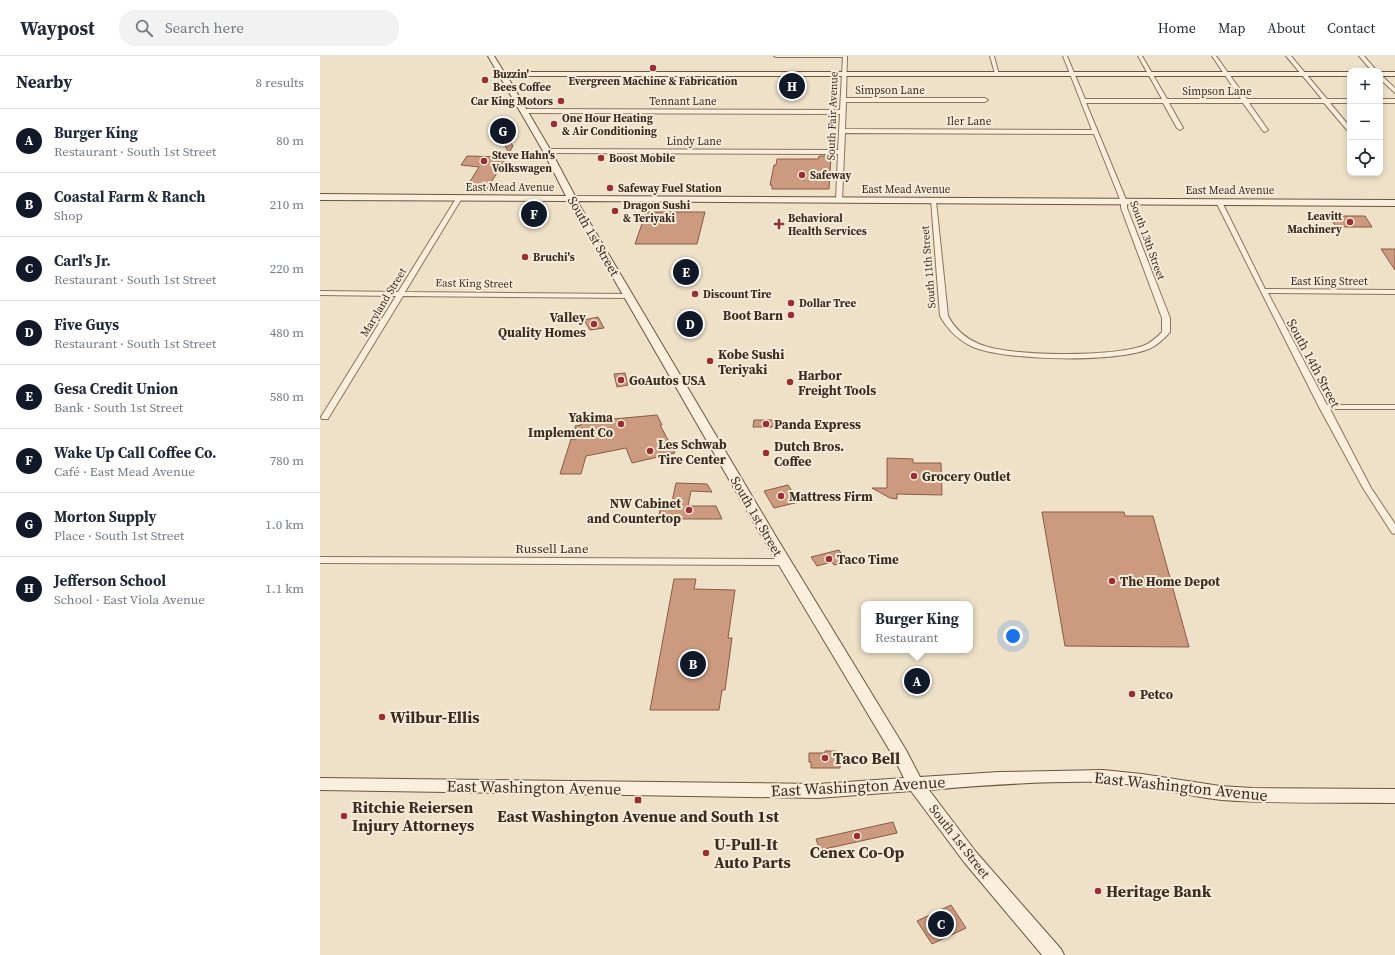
<!DOCTYPE html>
<meta charset="utf-8">
<style>
body{margin:0;font-family:"Source Serif 4",serif;background:#f2f2f3;color:#1f2937}
.controls{position:absolute;right:12px;top:12px;display:grid;overflow:hidden;border-radius:8px;box-shadow:0 2px 6px #0003}
.controls button{width:36px;height:36px;display:grid;place-items:center;padding:0;border:0;border-bottom:1px solid #e0e1e3;background:#fff;color:#1f2937;font:20px sans-serif}
.you{position:absolute;left:693px;top:580px;width:14px;height:14px;margin:-10px;border:3px solid #fff;border-radius:50%;background:#1a73e8;box-shadow:0 0 0 6px #1a73e833}
.badge{display:grid;place-items:center;width:26px;height:26px;border-radius:50%;background:#111827;color:#fff;font-size:13px;font-weight:700}
.pin{position:absolute;translate:-50% -50%;border:2px solid #fff;box-shadow:0 1px 4px #0006}
.popup{position:absolute;left:541px;top:545px;width:112px;height:52px;box-sizing:border-box;display:grid;place-content:center;border-radius:8px;background:#fff;filter:drop-shadow(0 1px 3px #0005);font-size:13px;white-space:nowrap;color:#747a83}
.popup b{font-size:15px;color:#1f2937}
.popup::after{content:'';position:absolute;left:50%;top:100%;margin-left:-8px;border:8px solid transparent;border-top-color:#fff}
.list{margin:0;padding:0;list-style:none}
h2{display:flex;justify-content:space-between;align-items:center;height:52px;margin:0;padding:0 16px;font-size:17px}
h2 small{font-size:13px;font-weight:400;color:#747a83}
.list li{display:grid;grid-template-columns:26px 1fr auto;gap:12px;align-items:center;box-sizing:border-box;height:64px;padding:0 16px;border-top:1px solid #e0e1e3}
.list b{display:block;font-size:15px;white-space:nowrap}
.list p{margin:0;font-size:13px;white-space:nowrap;color:#747a83}
.list em{font-size:13px;font-style:normal;color:#747a83}
.icon{flex:none;width:22px;height:22px;fill:none;stroke:currentColor;stroke-width:2;stroke-linecap:round;stroke-linejoin:round}
.map{position:relative;flex:none;width:1075px;height:899px;overflow:hidden}
header{display:flex;align-items:center;gap:24px;box-sizing:border-box;height:56px;padding:0 20px;background:#fff;border-bottom:1px solid #e0e1e3}
header strong{font-size:19px}
nav{display:flex;gap:22px;margin-inline-start:auto;font-size:14px}
.search{width:280px;height:36px;background:#f2f2f3;display:flex;align-items:center;gap:10px;box-sizing:border-box;padding:0 14px;border-radius:16px;color:#747a83;font-size:15px}
main{display:flex}
aside{flex:1;background:#fff}
.map>svg:first-child{display:block}
</style>
<header>
<strong>Waypost</strong>
<div class="search"><svg class="icon" aria-label="search" viewBox="0 0 24 24"><circle cx="10" cy="10" r="6"/><path d="M15 15l6 6"/></svg>Search here</div>
<nav><a>Home</a><a>Map</a><a>About</a><a>Contact</a></nav>
</header>
<main>
<aside>
<h2>Nearby<small>8 results</small></h2>
<ul class="list">
<li><span class="badge">A</span><div><b>Burger King</b><p>Restaurant · South 1st Street</p></div><em>80 m</em></li>
<li><span class="badge">B</span><div><b>Coastal Farm &amp; Ranch</b><p>Shop</p></div><em>210 m</em></li>
<li><span class="badge">C</span><div><b>Carl's Jr.</b><p>Restaurant · South 1st Street</p></div><em>220 m</em></li>
<li><span class="badge">D</span><div><b>Five Guys</b><p>Restaurant · South 1st Street</p></div><em>480 m</em></li>
<li><span class="badge">E</span><div><b>Gesa Credit Union</b><p>Bank · South 1st Street</p></div><em>580 m</em></li>
<li><span class="badge">F</span><div><b>Wake Up Call Coffee Co.</b><p>Café · East Mead Avenue</p></div><em>780 m</em></li>
<li><span class="badge">G</span><div><b>Morton Supply</b><p>Place · South 1st Street</p></div><em>1.0 km</em></li>
<li><span class="badge">H</span><div><b>Jefferson School</b><p>School · East Viola Avenue</p></div><em>1.1 km</em></li>
</ul>
</aside>
<div class="map">
<svg width="1075" height="899" viewBox="0 0 1075 899">
<rect width="100%" height="100%" fill="#eee1c8"/>
<g fill="#cc9b7f" stroke="#895b43">
<polygon points="175,72 194,72 188,82 193,90 189,97"/>
<polygon points="147,100 187,101 165,136 155,136 156,135 144,135 159,111 141,109"/>
<polygon points="499,100 511,100 509,133 452,133 452,129 450,129 454,109 456,109 457,103 498,103"/>
<polygon points="326,156 385,156 377,188 315,188"/>
<polygon points="1009,160 1045,160 1052,171 1016,171"/>
<polygon points="1061,193 1075,193 1075,214"/>
<polygon points="278,261 284,272 270,274 264,264"/>
<polygon points="305,317 308,329 297,331 294,318"/>
<polygon points="337,359 342,369 340,369 355,397 312,407 306,392 266,400 261,418 240,418 251,383 255,384 255,370 261,369 261,366"/>
<polygon points="434,364 460,364 459,371 433,371"/>
<polygon points="567,402 593,403 593,407 621,407 622,439 577,438 577,443 570,442 552,432 567,432"/>
<polygon points="356,427 387,428 392,436 371,435 368,450 396,450 402,463 338,463 341,450 351,450"/>
<polygon points="468,429 479,446 454,452 444,435"/>
<polygon points="722,456 804,456 805,460 833,460 869,591 745,590"/>
<polygon points="519,494 527,506 514,509 512,506 497,510 491,501"/>
<polygon points="354,523 376,523 374,533 415,534 408,582 412,582 405,634 402,634 399,654 330,654"/>
<polygon points="505,695 516,695 516,697 521,697 520,712 491,712 491,706 489,706 489,697 505,697"/>
<polygon points="573,766 577,777 500,794 496,783"/>
<polygon points="631,849 646,872 612,888 597,865"/>
</g>
<g fill="none" stroke-linecap="round" stroke-linejoin="round">
<defs>
<g id="street">
<path d="M454,0H527L526,42H665L668,44L665,46H526L525,73L772,74L743,0H747L765,43H842L818,0H822L847,43H921L892,0H896L927,43H1002L966,0H971L1007,43H1030V47H1010L1030,71V74H1027L1004,47H929L948,74L945,76L943,75L923,47H849L863,72L860,74L857,72L843,47H766L807,146V152L850,262V276C845,282 838,288 831,292C799,307 686,305 653,291C638,284 628,274 620,260L611,144L616,145L628,260C635,273 645,282 659,288C690,301 790,301 823,290C831,287 837,281 842,276V262L801,152V146L774,78L525,77L522,144L519,146L516,144L518,98L227,97L224,95L227,93L518,94L520,58L203,57L200,55L203,53L520,54L523,1H456Z"/>
<polygon points="670,0 674,0 679,19 675,18"/>
<polygon points="1039,0 1044,0 1057,15 1052,15"/>
<polygon points="1060,18 1075,32 1075,37 1060,23"/>
<rect x="1060" y="43" width="15" height="4"/>
<polygon points="137,141 142,142 85,236 308,238 312,240 308,242 83,240 9,361 8,363 2,363 1,361 76,240 0,239 0,235 78,236"/>
<polygon points="899,144 902,146 945,233 1075,234 1075,238 948,237 1007,349 1075,349 1075,353 1010,353 1051,432 1075,468 1075,478 1072,477 1043,432 999,351 896,146"/>
<polygon points="0,501 464,503 469,506 464,509 0,507"/>
</g>
<g id="secondary">
<path d="M168,0H174L184,16H1030V20H187L231,95L255,140L1075,144V150L257,145L455,479L586,694L600,721L679,716L783,714L822,718L900,730L932,732L1075,733V747C1018,746 959,748 902,744C862,740 822,727 782,726C724,725 666,729 609,734L656,796L741,893L744,899H722L644,806L591,735L498,742L0,734V722L498,728L584,722L573,700L441,479L249,145L0,144V138L246,140L223,95Z"/>
<rect x="1060" y="16" width="15" height="4"/>
</g>
</defs>
<use href="#street" stroke="#8a735d" stroke-width="2"/>
<use href="#secondary" stroke="#6c5440" stroke-width="2"/>
<use href="#street" fill="#f9efdc" fill-rule="evenodd"/>
<use href="#secondary" fill="#f9efdc" fill-rule="evenodd"/>
</g>
<g fill="#992e34" stroke="#f6ebd8" stroke-width="1.5">
<circle cx="333" cy="12" r="4"/>
<circle cx="165" cy="24" r="4"/>
<circle cx="241" cy="45" r="4"/>
<circle cx="234" cy="68" r="4"/>
<circle cx="281" cy="102" r="4"/>
<circle cx="164" cy="105" r="4"/>
<circle cx="482" cy="119" r="4"/>
<circle cx="290" cy="132" r="4"/>
<circle cx="295" cy="155" r="4"/>
<circle cx="1030" cy="166" r="4"/>
<path d="M457 162h4v4h4v4h-4v4h-4v-4h-4v-4h4z"/>
<circle cx="205" cy="201" r="4"/>
<circle cx="375" cy="238" r="4"/>
<circle cx="471" cy="247" r="4"/>
<circle cx="471" cy="259" r="4"/>
<circle cx="274" cy="268" r="4"/>
<circle cx="390" cy="305" r="4"/>
<circle cx="301" cy="324" r="4"/>
<circle cx="470" cy="326" r="4"/>
<circle cx="301" cy="368" r="4"/>
<circle cx="446" cy="368" r="4"/>
<circle cx="330" cy="395" r="4"/>
<circle cx="446" cy="397" r="4"/>
<circle cx="594" cy="420" r="4"/>
<circle cx="461" cy="440" r="4"/>
<circle cx="369" cy="454" r="4"/>
<circle cx="509" cy="503" r="4"/>
<circle cx="792" cy="525" r="4"/>
<circle cx="812" cy="638" r="4"/>
<circle cx="62" cy="661" r="4"/>
<circle cx="505" cy="702" r="4"/>
<rect x="314" y="740" width="8" height="8" rx="2"/>
<circle cx="24" cy="760" r="4"/>
<circle cx="537" cy="780" r="4"/>
<circle cx="386" cy="797" r="4"/>
<circle cx="778" cy="835" r="4"/>
</g>
<g text-anchor="middle" stroke-width="4" stroke-linejoin="round" paint-order="stroke">
<g font-size="11" font-weight="bold" fill="#3b2c20" stroke="#f6ebd8" text-anchor="start">
<text x="173" y="22">Buzzin'<tspan x="173" dy="13">Bees Coffee</tspan></text>
<text x="333" y="29" text-anchor="middle">Evergreen Machine &amp; Fabrication</text>
<text x="233" y="49" text-anchor="end">Car King Motors</text>
<text x="242" y="66">One Hour Heating<tspan x="242" dy="13">&amp; Air Conditioning</tspan></text>
<text x="172" y="103">Steve Hahn's<tspan x="172" dy="13">Volkswagen</tspan></text>
<text x="289" y="106">Boost Mobile</text>
<text x="490" y="123">Safeway</text>
<text x="298" y="136">Safeway Fuel Station</text>
<text x="303" y="153">Dragon Sushi<tspan x="303" dy="13">&amp; Teriyaki</tspan></text>
<text x="1022" y="164" text-anchor="end">Leavitt<tspan x="1022" dy="13">Machinery</tspan></text>
<text x="468" y="166">Behavioral<tspan x="468" dy="13">Health Services</tspan></text>
<text x="213" y="205">Bruchi's</text>
<text x="383" y="242">Discount Tire</text>
<text x="479" y="251">Dollar Tree</text>
</g>
<g font-size="11" fill="#3b2c20" stroke="#f6ebd8">
<text x="570" y="38">Simpson Lane</text>
<text x="897" y="39">Simpson Lane</text>
<text x="363" y="49">Tennant Lane</text>
<text transform="translate(512 60) rotate(-88)" y="4">South Fair Avenue</text>
<text x="649" y="69">Iler Lane</text>
<text x="374" y="89">Lindy Lane</text>
<text x="190" y="135">East Mead Avenue</text>
<text x="586" y="137">East Mead Avenue</text>
<text x="910" y="138">East Mead Avenue</text>
<text transform="translate(828 184) rotate(70)" y="4">South 13th Street</text>
<text transform="translate(608 211) rotate(-95)" y="4">South 11th Street</text>
<text x="1009" y="229">East King Street</text>
<text transform="translate(154 227) rotate(1)" y="4">East King Street</text>
<text transform="translate(63 246) rotate(-59)" y="4">Maryland Street</text>
</g>
<g font-size="13" fill="#3b2c20" stroke="#f6ebd8">
<text transform="translate(274 180) rotate(60)" y="5">South 1st Street</text>
<text transform="translate(994 307) rotate(62)" y="5">South 14th Street</text>
<text transform="translate(437 460) rotate(60)" y="5">South 1st Street</text>
<text x="232" y="497">Russell Lane</text>
<text transform="translate(640 785) rotate(52)" y="5">South 1st Street</text>
</g>
<g font-size="13" font-weight="bold" fill="#3b2c20" stroke="#f6ebd8" text-anchor="start">
<text x="463" y="264" text-anchor="end">Boot Barn</text>
<text x="266" y="266" text-anchor="end">Valley<tspan x="266" dy="15">Quality Homes</tspan></text>
<text x="398" y="303">Kobe Sushi<tspan x="398" dy="15">Teriyaki</tspan></text>
<text x="478" y="324">Harbor<tspan x="478" dy="15">Freight Tools</tspan></text>
<text x="309" y="329">GoAutos USA</text>
<text x="293" y="366" text-anchor="end">Yakima<tspan x="293" dy="15">Implement Co</tspan></text>
<text x="454" y="373">Panda Express</text>
<text x="338" y="393">Les Schwab<tspan x="338" dy="15">Tire Center</tspan></text>
<text x="454" y="395">Dutch Bros.<tspan x="454" dy="15">Coffee</tspan></text>
<text x="602" y="425">Grocery Outlet</text>
<text x="469" y="445">Mattress Firm</text>
<text x="361" y="452" text-anchor="end">NW Cabinet<tspan x="361" dy="15">and Countertop</tspan></text>
<text x="517" y="508">Taco Time</text>
<text x="800" y="530">The Home Depot</text>
<text x="820" y="643">Petco</text>
</g>
<g font-size="16" font-weight="bold" fill="#3b2c20" stroke="#f6ebd8" text-anchor="start">
<text x="70" y="667">Wilbur-Ellis</text>
<text x="513" y="708">Taco Bell</text>
<text x="32" y="757">Ritchie Reiersen<tspan x="32" dy="18">Injury Attorneys</tspan></text>
<text x="318" y="766" text-anchor="middle">East Washington Avenue and South 1st</text>
<text x="394" y="794">U-Pull-It<tspan x="394" dy="18">Auto Parts</tspan></text>
<text x="537" y="802" text-anchor="middle">Cenex Co-Op</text>
<text x="786" y="841">Heritage Bank</text>
</g>
<g font-size="16" fill="#3b2c20" stroke="#f6ebd8">
<text transform="translate(538 730) rotate(-3)" y="6">East Washington Avenue</text>
<text transform="translate(861 730) rotate(6)" y="6">East Washington Avenue</text>
<text transform="translate(214 731) rotate(1)" y="6">East Washington Avenue</text>
</g>
</g>
</svg>
<div class="controls">
<button>+</button>
<button>−</button>
<button><svg class="icon" aria-label="locate" viewBox="0 0 24 24"><circle cx="12" cy="12" r="6"/><path d="M12 2v4M12 18v4M2 12h4M18 12h4"/></svg></button>
</div>
<div class="you"></div>
<div class="pin badge" style="left:597px;top:625px">A</div>
<div class="popup"><b>Burger King</b>Restaurant</div>
<div class="pin badge" style="left:373px;top:608px">B</div>
<div class="pin badge" style="left:621px;top:868px">C</div>
<div class="pin badge" style="left:370px;top:268px">D</div>
<div class="pin badge" style="left:366px;top:216px">E</div>
<div class="pin badge" style="left:214px;top:158px">F</div>
<div class="pin badge" style="left:183px;top:75px">G</div>
<div class="pin badge" style="left:472px;top:30px">H</div>
</div>
</main>
